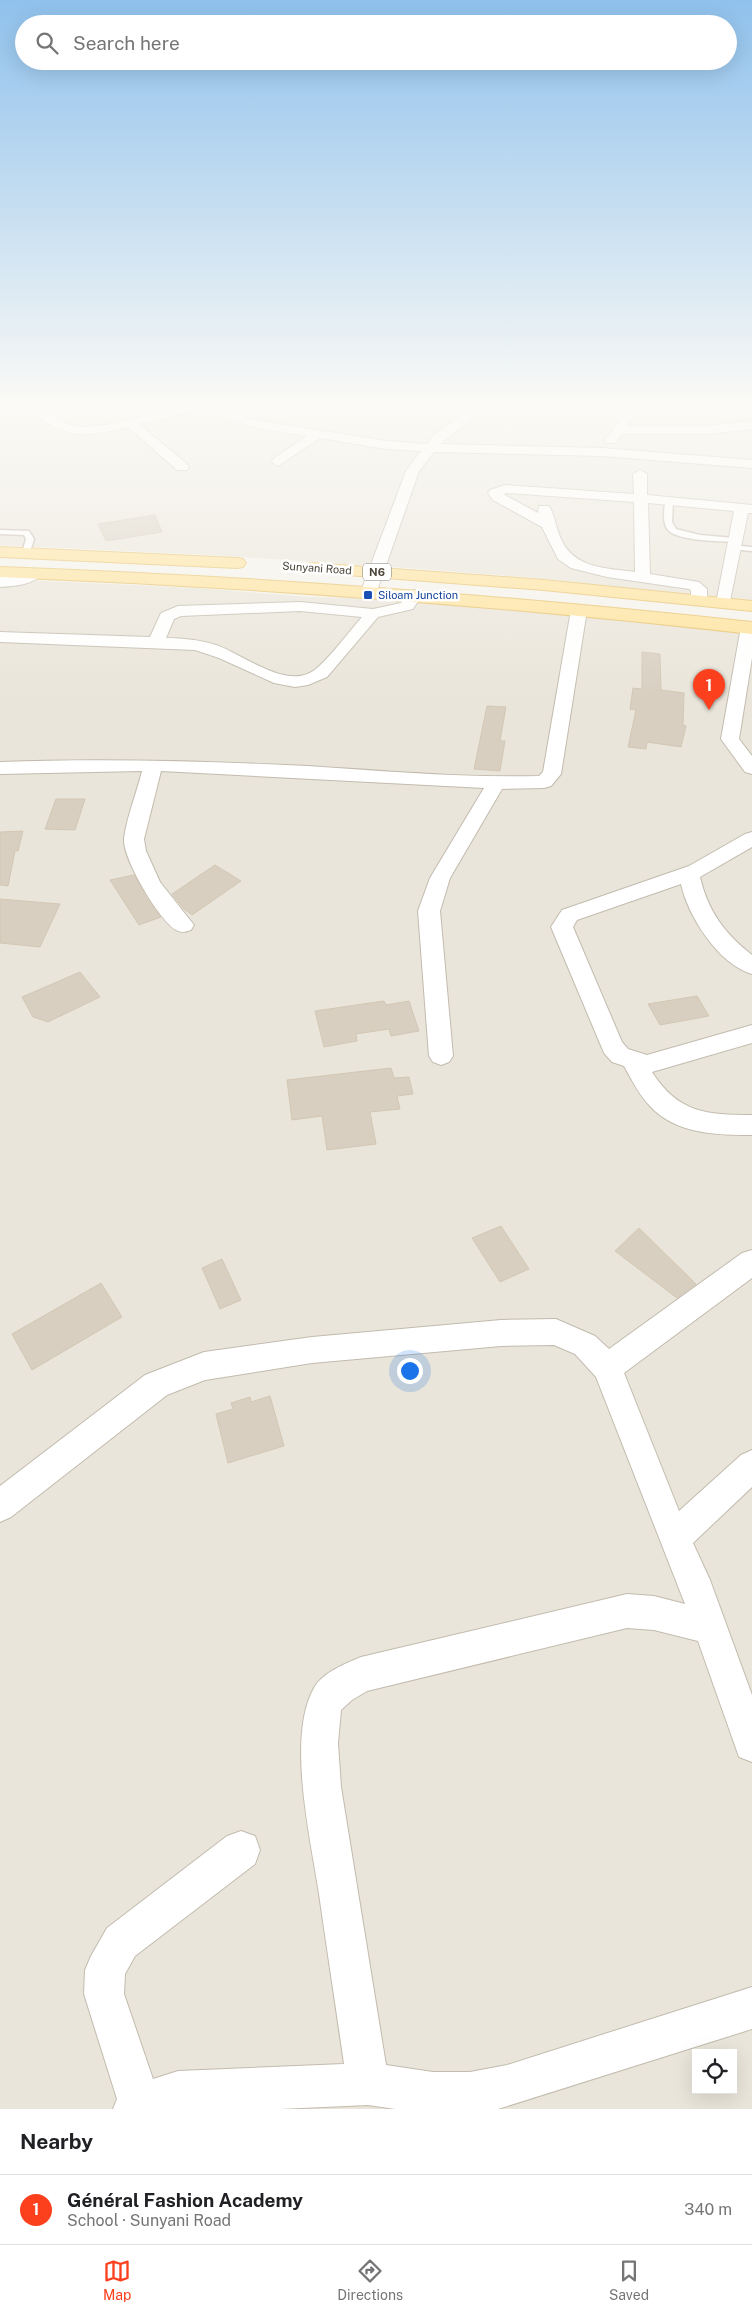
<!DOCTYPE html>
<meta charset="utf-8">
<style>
body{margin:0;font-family:"Public Sans",sans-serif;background:#f2f2f2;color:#202124}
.controls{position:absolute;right:15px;bottom:15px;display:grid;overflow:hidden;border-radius:0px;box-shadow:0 5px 20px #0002}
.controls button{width:45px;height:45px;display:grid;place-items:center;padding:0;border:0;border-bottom:1px solid #e0e0e0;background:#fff;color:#202124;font:25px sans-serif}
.you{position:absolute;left:409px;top:1370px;width:18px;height:18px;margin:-12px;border:4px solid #fff;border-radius:50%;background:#1a73e8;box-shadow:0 0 0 8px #1a73e833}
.badge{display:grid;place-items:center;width:32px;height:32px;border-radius:50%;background:#fc3f1d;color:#fff;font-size:16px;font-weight:700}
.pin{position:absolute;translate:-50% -41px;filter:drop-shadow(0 1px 2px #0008)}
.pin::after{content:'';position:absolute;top:26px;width:18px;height:15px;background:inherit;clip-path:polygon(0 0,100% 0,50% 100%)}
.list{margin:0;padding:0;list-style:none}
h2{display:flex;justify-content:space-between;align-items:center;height:65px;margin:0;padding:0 20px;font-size:21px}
h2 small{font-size:16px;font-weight:400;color:#757577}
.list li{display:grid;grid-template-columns:32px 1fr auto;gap:15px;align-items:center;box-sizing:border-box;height:70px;padding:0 20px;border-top:1px solid #e0e0e0}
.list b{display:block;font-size:19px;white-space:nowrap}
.list p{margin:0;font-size:16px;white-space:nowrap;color:#757577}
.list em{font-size:16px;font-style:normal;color:#757577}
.icon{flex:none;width:28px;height:28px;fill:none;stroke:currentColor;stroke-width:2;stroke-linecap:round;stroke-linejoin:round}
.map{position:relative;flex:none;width:752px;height:2109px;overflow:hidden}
.search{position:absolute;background:#fff;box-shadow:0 5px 20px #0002;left:15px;right:15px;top:15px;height:55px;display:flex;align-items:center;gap:12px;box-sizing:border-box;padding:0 18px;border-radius:28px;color:#757577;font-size:19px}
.sheet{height:135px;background:#fff}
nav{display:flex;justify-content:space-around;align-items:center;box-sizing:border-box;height:70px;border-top:1px solid #e0e0e0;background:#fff;font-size:14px;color:#757577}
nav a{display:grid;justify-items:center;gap:2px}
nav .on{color:#fc3f1d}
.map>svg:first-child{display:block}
</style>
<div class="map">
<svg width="752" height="2109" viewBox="0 0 752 2109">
<rect width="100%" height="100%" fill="#f6f3ec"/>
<g fill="#eae5da" fill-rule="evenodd">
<polygon points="0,403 752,403 752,603 535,578 421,569 209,555 0,545"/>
<path d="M0,579L199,588L308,597L431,600L752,633V2109H0ZM696,2053H733V2090H696Z"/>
</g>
<g fill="#d8cfc1" stroke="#d3c7b4">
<polygon points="155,515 162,532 106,541 98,524"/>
<polygon points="642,652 660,654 661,690 684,693 683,725 686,726 681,747 647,742 646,749 628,747 636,710 630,709 633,688 642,689"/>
<polygon points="487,706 506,707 500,741 505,741 500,771 474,769"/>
<polygon points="56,799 85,799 75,830 45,829"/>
<polygon points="23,831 18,851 15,851 8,886 0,885 0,832"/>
<polygon points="215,865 241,881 192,915 184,909 172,894"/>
<polygon points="134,875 161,917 139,925 110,880"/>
<polygon points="0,899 60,904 40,947 0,943"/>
<polygon points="80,972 100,997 48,1022 33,1017 22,997"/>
<polygon points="697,996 709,1016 660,1025 648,1004"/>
<polygon points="384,1001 386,1005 409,1001 419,1031 391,1036 389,1029 356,1034 357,1041 324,1047 315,1011"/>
<polygon points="391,1068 394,1078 409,1077 413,1094 397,1096 400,1109 370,1112 376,1144 327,1150 322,1116 292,1120 287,1080"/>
<polygon points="501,1226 529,1269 500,1282 472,1238"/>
<polygon points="639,1228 696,1284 677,1298 615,1251"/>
<polygon points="222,1259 241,1300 220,1309 202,1268"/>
<polygon points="101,1283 122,1317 32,1370 12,1334"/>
<polygon points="270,1396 284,1446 228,1463 216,1414 233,1409 231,1403 250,1397 251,1402"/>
</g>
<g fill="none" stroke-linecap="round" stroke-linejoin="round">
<defs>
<g id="service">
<path d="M666,499L673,501L672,522L676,529L700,535L734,538L738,540L734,542C719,541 678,541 668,530C662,523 664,508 666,499Z"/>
<polygon points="0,530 29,531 34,539 29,555 22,553 26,539 24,535 0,534"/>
<polygon points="730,545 752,547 752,551 730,549"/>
</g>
<g id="minor">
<path d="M22,403H35L64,423L80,427L106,425L199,403H217L230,412L254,420L386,441L427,444L434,435L478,403H491L440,444L602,448L752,460V468L602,456L434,452L419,471L377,591L374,594H364L361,591L406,471L421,451L386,449L320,438L278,466L272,462L273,459L307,436C273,430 237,428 208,408L139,424L187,464L189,467L187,470H177L128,427C93,435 71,441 40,418C34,414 27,409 22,403Z"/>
<polygon points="634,403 647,403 627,426 708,426 752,421 752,429 708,434 622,434 615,443 607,443 605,440 607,437"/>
<path d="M640,470L647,474V495L752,505V513H748L729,606H719L716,603L734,511L648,503L650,574L699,582L707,589V600L704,603H694L691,600V590L689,589L607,577L571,568L558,559L542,527L493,500L488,493L490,490L505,485L634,494L633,474ZM507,493L634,502L635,572C607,568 574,569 561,539C556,529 555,515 549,506H539L538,513L503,494Z"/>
<path d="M36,569L41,570L43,573C34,585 14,586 0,587V577H16Z"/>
<path d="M414,590L419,592L422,595L413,609L378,617L327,677L308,685L295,687L274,683L219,658L195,650L0,642V632L150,637L161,613L178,606L300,602L373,609L401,603L409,592ZM300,611L362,617C347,634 333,654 316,669C288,692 243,654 216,645C200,640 183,638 166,638L174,619L181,616Z"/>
<path d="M579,605L585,607L587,610L561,774L551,786L544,788L502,789L450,878L440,911L453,1056L449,1062L441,1065L433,1062L429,1056L418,911L430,878L484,788L161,771L144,839L146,851L160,882L194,925L191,930C186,932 181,933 176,930C159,920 122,858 124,838C127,816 137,792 142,771L0,774V762C103,758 205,761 308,766C385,771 462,778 539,776L543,772L571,610L573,607Z"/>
<polygon points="749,622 752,623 752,658 739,739 752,756 752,774 745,772 721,739 741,627 743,624"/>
<path d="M752,832V847L700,877C708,911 724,933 752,955V974C718,964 688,916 681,884L577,920L573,927L622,1042L628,1049L647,1055L752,1025V1043L652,1072C678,1113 707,1115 752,1115V1135C717,1135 675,1134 650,1106C639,1095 632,1080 624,1066L612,1062L604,1053L551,927L562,910L689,866L745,834Z"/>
<path d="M752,1250V1278L624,1373L679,1511L741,1455L752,1450V1487L693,1543L710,1580L752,1695V1762L739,1757L698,1641L654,1630L627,1628L367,1691L352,1700L341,1710L338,1743L341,1787L386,2065L433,2072H470L507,2065L752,1987V2029L498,2109H395L368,2105L280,2109H113L117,2099L84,1994L85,1970L91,1956L107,1928L227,1836L241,1831L255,1836L260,1850L255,1864L135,1956L125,1974L124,1994L153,2079L178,2071L344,2064C336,2007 327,1951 319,1894C311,1840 286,1737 314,1688C323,1672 345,1664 361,1657L627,1594L654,1596L685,1604L596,1377L575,1354L554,1345L501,1346L312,1363L205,1380L167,1395L11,1517L0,1522V1486L145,1375L204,1352L312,1337L501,1320L556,1319L595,1336L609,1349L742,1253Z"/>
</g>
<g id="primary">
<polygon points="0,547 237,558 243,559 246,563 243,567 237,568 0,557"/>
<polygon points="313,563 544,580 752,601 752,611 544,590 307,572 304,568 307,564"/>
<path d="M0,567C252,576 502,595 752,622V634C502,606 252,587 0,577Z"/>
</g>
</defs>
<use href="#service" stroke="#c2bbae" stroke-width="3"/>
<use href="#minor" stroke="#c2bbae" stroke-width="2"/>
<use href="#primary" stroke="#e6c16a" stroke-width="2"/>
<use href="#service" fill="#fff" fill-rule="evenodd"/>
<use href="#minor" fill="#fff" fill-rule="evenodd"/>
<use href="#primary" fill="#ffe39c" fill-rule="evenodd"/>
</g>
<linearGradient id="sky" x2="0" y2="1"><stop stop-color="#8fc1ec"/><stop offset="0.58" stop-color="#fbfaf6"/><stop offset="1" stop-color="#fbfaf6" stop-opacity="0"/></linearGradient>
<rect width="752" height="698" fill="url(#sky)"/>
<rect fill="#1a4fb4" stroke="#fff" stroke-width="2" x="363" y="590" width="10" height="10" rx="2.5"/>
<g text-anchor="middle" stroke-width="5" stroke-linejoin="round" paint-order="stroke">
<g font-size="11" fill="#4b4439" stroke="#fff">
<text transform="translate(317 568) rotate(4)" y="4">Sunyani Road</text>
</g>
<rect fill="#fff" stroke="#817c74" stroke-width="1" x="363" y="563.5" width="28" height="17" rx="4"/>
<g font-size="11" font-weight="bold" fill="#4b4439">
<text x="377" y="576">N6</text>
</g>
<g font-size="11" fill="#164399" stroke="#fff" text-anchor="start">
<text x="378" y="599">Siloam Junction</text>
</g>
</g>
</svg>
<div class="controls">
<button><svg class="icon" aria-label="locate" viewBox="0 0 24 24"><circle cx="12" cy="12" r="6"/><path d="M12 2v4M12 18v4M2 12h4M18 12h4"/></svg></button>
</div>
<div class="you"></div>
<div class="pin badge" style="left:709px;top:710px">1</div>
<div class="search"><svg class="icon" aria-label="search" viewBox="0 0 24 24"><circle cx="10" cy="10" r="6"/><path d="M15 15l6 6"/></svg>Search here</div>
</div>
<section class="sheet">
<h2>Nearby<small></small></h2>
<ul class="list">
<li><span class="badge">1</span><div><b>Général Fashion Academy</b><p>School · Sunyani Road</p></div><em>340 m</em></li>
</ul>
</section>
<nav>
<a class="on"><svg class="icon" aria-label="map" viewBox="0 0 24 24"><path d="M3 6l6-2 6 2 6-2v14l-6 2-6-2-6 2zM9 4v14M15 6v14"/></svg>Map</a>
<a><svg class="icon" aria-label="directions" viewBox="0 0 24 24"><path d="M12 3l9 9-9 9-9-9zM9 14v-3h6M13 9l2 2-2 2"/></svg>Directions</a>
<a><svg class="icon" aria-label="saved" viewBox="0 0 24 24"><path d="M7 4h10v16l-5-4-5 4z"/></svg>Saved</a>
</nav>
